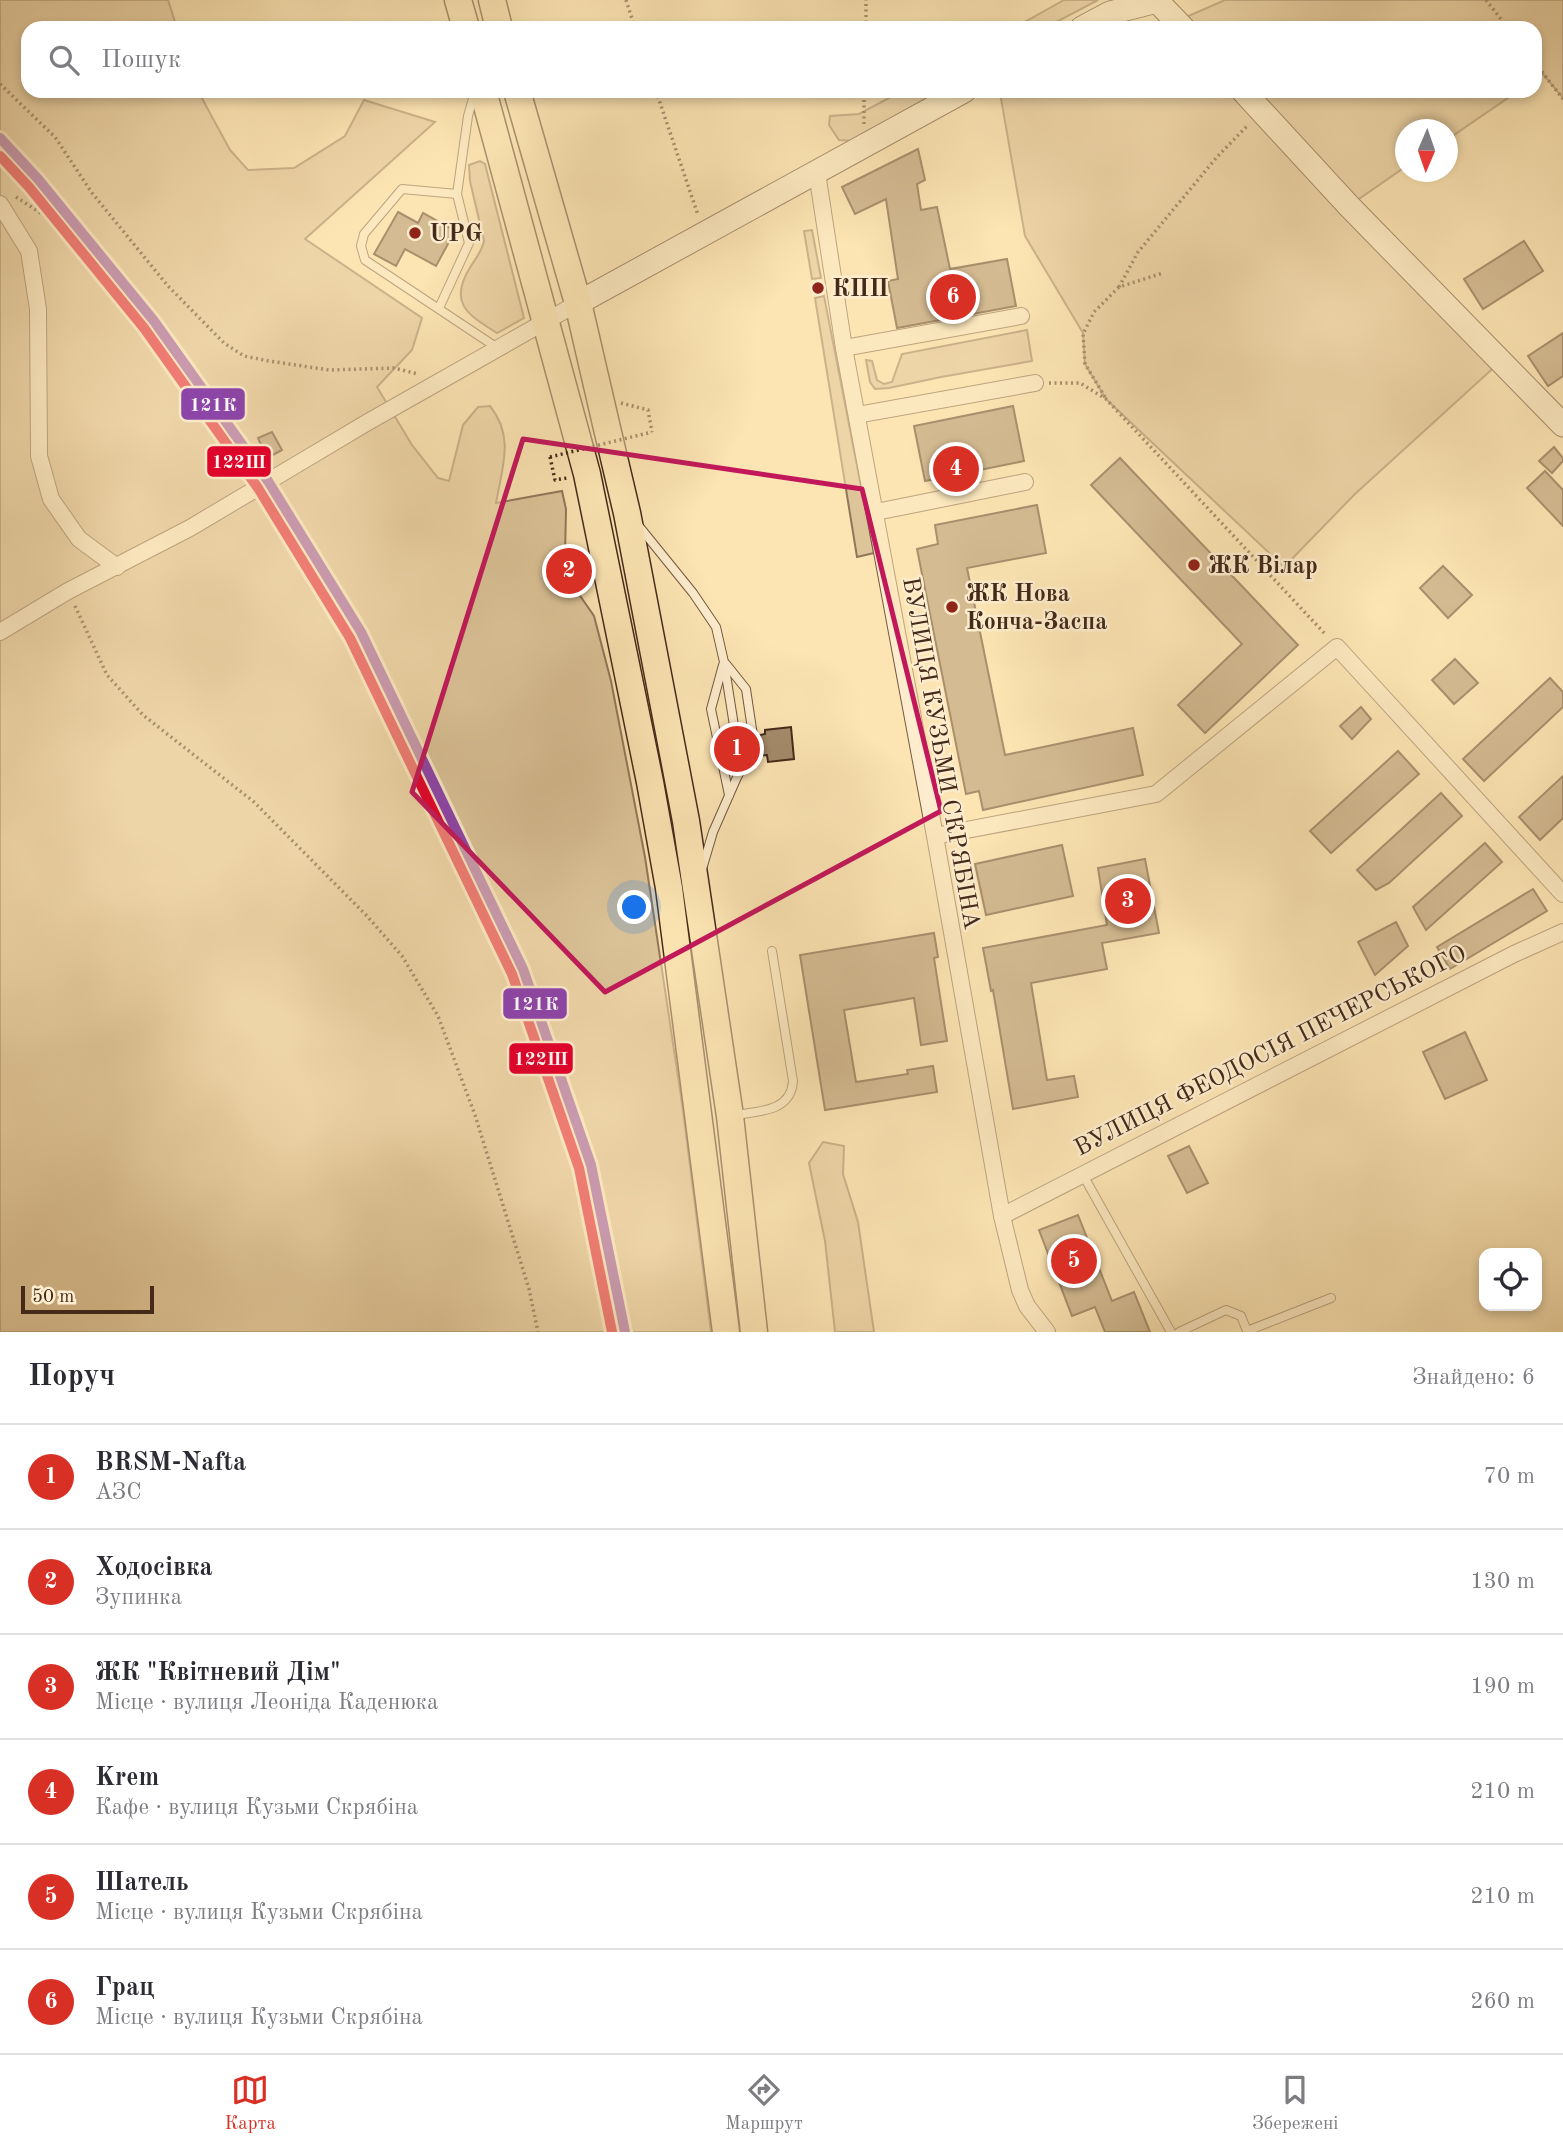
<!DOCTYPE html>
<html lang="uk">
<meta charset="utf-8">
<style>
body{margin:0;font-family:"Old Standard TT",serif;background:#f2f2f3;color:#2b2b33}
.controls{position:absolute;right:21px;bottom:21px;display:grid;overflow:hidden;border-radius:14px;box-shadow:0 4px 10px #0003}
.controls button{width:63px;height:63px;display:grid;place-items:center;padding:0;border:0;border-bottom:2px solid #e1e1e2;background:#fff;color:#2b2b33;font:35px sans-serif}
.compass{position:absolute;left:1395px;top:119px;width:63px;height:63px;border-radius:50%;background:#fff;box-shadow:0 4px 10px #0003;rotate:182deg}
.scale{position:absolute;left:21px;bottom:18px;width:133px;box-sizing:border-box;padding-left:7px;border:4px solid #452a1a;border-top:0;font-size:19px;line-height:24px;white-space:nowrap;color:#452a1a;-webkit-text-stroke:5px #fdedce;paint-order:stroke}
.you{position:absolute;left:635px;top:908px;width:24px;height:24px;margin:-18px;border:5px solid #fff;border-radius:50%;background:#1a73e8;box-shadow:0 0 0 10px #1a73e833}
.badge{display:grid;place-items:center;width:46px;height:46px;border-radius:50%;background:#d93025;color:#fff;font-size:23px;font-weight:700}
.pin{position:absolute;translate:-50% -50%;border:4px solid #fff;box-shadow:0 2px 7px #0006}
.list{margin:0;padding:0;list-style:none}
h2{display:flex;justify-content:space-between;align-items:center;height:91px;margin:0;padding:0 28px;font-size:30px}
h2 small{font-size:23px;font-weight:400;color:#7c7c81}
.list li{display:grid;grid-template-columns:46px 1fr auto;gap:21px;align-items:center;box-sizing:border-box;height:105px;padding:0 28px;border-top:2px solid #e1e1e2}
.list b{display:block;font-size:26px;white-space:nowrap}
.list p{margin:0;font-size:23px;white-space:nowrap;color:#7c7c81}
.list em{font-size:23px;font-style:normal;color:#7c7c81}
.icon{flex:none;width:38px;height:38px;fill:none;stroke:currentColor;stroke-width:2;stroke-linecap:round;stroke-linejoin:round}
.map{position:relative;flex:none;width:1563px;height:1332px;overflow:hidden}
.search{position:absolute;background:#fff;box-shadow:0 4px 10px #0003;left:21px;right:21px;top:21px;height:77px;display:flex;align-items:center;gap:18px;box-sizing:border-box;padding:0 24px;border-radius:21px;color:#7c7c81;font-size:26px}
.sheet{height:721px;background:#fff}
nav{display:flex;justify-content:space-around;align-items:center;box-sizing:border-box;height:98px;border-top:2px solid #e1e1e2;background:#fff;font-size:19px;color:#7c7c81}
nav a{display:grid;justify-items:center;gap:4px}
nav .on{color:#d93025}
.map>svg:first-child{display:block}
</style>
<div class="map">
<svg width="1563" height="1332" viewBox="0 0 1563 1332">
<rect width="100%" height="100%" fill="#fce4b3"/>
<filter id="stains"><feTurbulence type="fractalNoise" baseFrequency=".00286" numOctaves="4"/><feColorMatrix values="0 0 0 0 .2 0 0 0 0 .09 0 0 0 0 .02 0 0 0 .5 -.17"/></filter>
<radialGradient id="worn" r=".72"><stop offset=".6" stop-color="#630" stop-opacity="0"/><stop offset="1" stop-color="#630" stop-opacity=".3"/></radialGradient>
<g fill="#ddc499" stroke="#91775a" stroke-width="2">
<path d="M0,0H168L177,28H28V91H198L230,150L248,170L294,168L345,136L364,100L435,122L305,239L422,318L412,350L377,387L412,445L438,478L449,481L463,425L478,407L490,406C515,437 502,468 496,503L562,491L566,509L565,556L574,587L594,616L611,681L645,857L683,1110L711,1332H0Z"/>
<polygon points="1064,0 1098,0 1045,28 1014,28"/>
<polygon points="1225,0 1563,0 1563,98 1543,74 1535,79 1535,28 1161,28"/>
<polygon points="902,91 939,91 853,141 839,140 829,125 830,116 859,114"/>
<polygon points="1005,91 1518,91 1448,139 1448,130 1406,130 1405,167 1349,206 1500,362 1355,494 1284,567 1106,399 1085,364 1083,333 1025,236 1000,93"/>
<path d="M480,161L485,164L524,318L497,333C466,314 448,302 471,266C476,258 482,251 484,241L470,181L469,165Z"/>
<polygon points="812,230 821,278 812,279 804,231"/>
<polygon points="824,296 874,553 857,557 815,298"/>
<polygon points="1027,330 1032,361 941,377 889,388 875,389 870,382 866,360 872,361 877,380 884,384 892,382 902,354"/>
<polygon points="823,1142 844,1146 843,1174 858,1222 874,1332 835,1332 825,1241 809,1163"/>
</g>
<g fill="#a48b6a" stroke="#452a1a" stroke-width="2">
<polygon points="918,149 925,180 917,184 921,210 937,207 950,269 1007,259 1016,306 897,328 888,281 898,279 886,199 855,214 842,187"/>
<polygon points="398,212 418,223 423,213 455,231 436,266 405,249 396,266 374,254"/>
<polygon points="1524,241 1543,271 1483,309 1464,279"/>
<polygon points="1563,333 1563,376 1548,386 1528,356"/>
<polygon points="1013,406 1024,461 925,481 914,426"/>
<polygon points="272,432 282,450 267,458 258,438"/>
<polygon points="1554,447 1563,458 1563,461 1552,473 1539,461"/>
<polygon points="1120,458 1298,645 1205,733 1178,705 1242,644 1091,485"/>
<polygon points="1545,471 1563,490 1563,526 1527,488"/>
<polygon points="1037,505 1046,553 967,568 1005,755 1133,728 1143,775 983,810 979,791 966,794 917,549 938,544 935,525"/>
<polygon points="1443,566 1472,595 1448,618 1420,588"/>
<polygon points="1455,659 1478,683 1454,704 1432,680"/>
<polygon points="1550,678 1563,692 1563,707 1484,781 1463,759"/>
<polygon points="1361,707 1371,719 1352,739 1340,726"/>
<polygon points="791,727 794,759 768,762 767,755 758,756 761,749 760,735 765,734 765,730"/>
<polygon points="1398,751 1419,774 1331,853 1310,831"/>
<polygon points="1563,776 1563,818 1540,840 1519,817"/>
<polygon points="1441,793 1462,816 1389,883 1376,890 1357,870"/>
<polygon points="1485,843 1502,862 1426,930 1413,907"/>
<polygon points="1062,845 1073,896 986,915 975,864"/>
<polygon points="1145,859 1159,933 1102,943 1107,969 1031,983 1047,1080 1074,1076 1078,1097 1013,1109 993,990 991,991 983,948 1107,925 1098,868"/>
<polygon points="1533,889 1547,911 1450,969 1437,947"/>
<polygon points="1396,922 1408,946 1375,975 1358,942"/>
<polygon points="934,933 938,957 934,958 947,1041 921,1045 914,998 844,1010 856,1082 908,1074 907,1070 933,1066 937,1092 825,1110 800,955"/>
<polygon points="1465,1032 1487,1080 1445,1099 1423,1052"/>
<polygon points="1189,1146 1208,1183 1187,1193 1168,1156"/>
<polygon points="1078,1215 1112,1301 1134,1292 1150,1332 1105,1332 1095,1307 1072,1316 1039,1230"/>
</g>
<g fill="none" stroke-linecap="round" stroke-linejoin="round">
<defs>
<g id="lane">
<polyline points="475,91 468,116 457,194 402,189 364,234 361,246 365,260 499,349"/>
<polyline points="439,308 469,243 457,194"/>
<polyline points="638,525 693,593 716,627 724,662 735,732 738,775 713,832 702,869"/>
<polyline points="726,664 746,689 755,749 738,775"/>
<polyline points="723,665 711,709 729,795"/>
<path d="M735,1115C759,1111 791,1112 793,1081L772,951"/>
<polyline points="1083,1175 1171,1332"/>
<polyline points="1179,1332 1226,1310 1241,1316 1247,1331 1331,1298"/>
</g>
<g id="street">
<polyline points="817,173 844,348 935,836 1002,1216 1020,1290 1027,1306 1047,1332"/>
<polyline points="0,204 29,251 38,309 39,456 51,499 79,539 117,567"/>
<polyline points="844,348 1021,316"/>
<polyline points="857,415 1035,383"/>
<polyline points="876,512 1025,482"/>
<polyline points="0,632 68,591 190,528 368,422 578,303"/>
<polyline points="935,836 1156,794 1337,647 1563,894"/>
<polyline points="1002,1216 1514,954 1563,932"/>
</g>
<g id="secondary">
<polyline points="1082,28 1110,13 1157,1 1183,28"/>
<polyline points="1243,91 1349,206 1563,425"/>
<polyline points="578,303 964,91"/>
</g>
<g id="primary">
<polyline points="458,0 466,28"/>
<polyline points="492,0 499,28"/>
<polyline points="483,91 587,474 650,782 669,888 726,1332"/>
<polyline points="517,91 578,303 606,424 627,513 686,821 730,1116 754,1332"/>
</g>
</defs>
<use href="#lane" stroke="#735840" stroke-width="10"/>
<use href="#street" stroke="#735840" stroke-width="18"/>
<use href="#secondary" stroke="#452a1a" stroke-width="25"/>
<use href="#primary" stroke="#452a1a" stroke-width="29"/>
<g stroke="#452a1a" stroke-width="3.5" stroke-dasharray="2 3.5" stroke-linecap="butt">
<polyline points="626,0 635,28"/>
<polyline points="1486,0 1508,28"/>
<polyline points="866,28 866,0"/>
<polyline points="1535,63 1563,99"/>
<polyline points="0,84 55,137 92,193 168,286 224,343 244,356 269,361 329,370 394,368 418,374"/>
<polyline points="656,91 698,215"/>
<polyline points="864,124 864,91"/>
<polyline points="16,197 53,221 183,374 250,476"/>
<polyline points="1119,287 1138,252 1217,157 1248,125"/>
<polyline points="1049,383 1080,383 1106,399 1326,635"/>
<polyline points="1105,397 1085,364 1083,334 1094,312 1119,287 1163,273"/>
<polyline points="621,403 648,410 652,432"/>
<polyline points="550,457 555,480 567,478"/>
<polyline points="75,606 107,675 143,715 254,802 367,916 402,956 438,1016 475,1115 529,1289 538,1332"/>
</g>
<use href="#lane" stroke="#fdedce" stroke-width="8"/>
<use href="#street" stroke="#fdedce" stroke-width="16"/>
<use href="#secondary" stroke="#fdedce" stroke-width="23"/>
<use href="#primary" stroke="#fce4b3" stroke-width="26"/>
<polyline stroke="#452a1a" stroke-width="3.5" stroke-dasharray="2 3.5" stroke-linecap="butt" points="550,457 652,432"/>
<defs>
<polyline id="rail-1" points="0,138 38,179 154,321 268,481 361,632 523,969 591,1165 625,1332"/>
<polyline id="rail-2" points="0,156 29,187 144,328 258,488 350,638 512,974 579,1168 612,1332"/>
</defs>
<use href="#rail-1" stroke="#fdedce" stroke-width="16"/>
<use href="#rail-2" stroke="#fdedce" stroke-width="16"/>
<use href="#rail-1" stroke="#8e44ad" stroke-width="10"/>
<use href="#rail-2" stroke="#e4002b" stroke-width="10"/>
</g>
<path d="M0 0H1563V1332H0ZM523,439L862,489L941,811L605,992L412,792Z" fill="#fce4b3" fill-opacity=".55" fill-rule="evenodd"/>
<path fill="none" stroke="#c2185b" stroke-width="5" stroke-linejoin="round" d="M523,439L862,489L941,811L605,992L412,792Z"/>
<g fill="#8f2418" stroke="#fdedce" stroke-width="2.5">
<circle cx="415" cy="233" r="7"/>
<circle cx="818" cy="288" r="7"/>
<circle cx="1194" cy="565" r="7"/>
<circle cx="952" cy="607" r="7"/>
</g>
<g text-anchor="middle" stroke-width="5" stroke-linejoin="round" paint-order="stroke">
<g font-size="24" font-weight="bold" fill="#452a1a" stroke="#fdedce" text-anchor="start">
<text x="429" y="241">UPG</text>
<text x="832" y="296">КПП</text>
<text x="1208" y="573">ЖК Вілар</text>
<text x="966" y="601">ЖК Нова<tspan x="966" dy="28">Конча-Заспа</tspan></text>
</g>
<g font-size="24" fill="#452a1a" stroke="#fdedce">
<text transform="translate(942 753) rotate(80)" y="8">ВУЛИЦЯ КУЗЬМИ СКРЯБІНА</text>
<text transform="translate(1270 1050) rotate(-27)" y="8">ВУЛИЦЯ ФЕОДОСІЯ ПЕЧЕРСЬКОГО</text>
</g>
</g>
<g stroke="#fdedce" stroke-width="2.5">
<rect x="180" y="387" width="66" height="34" rx="7" fill="#8e44ad"/>
<rect x="206" y="445" width="66" height="33" rx="7" fill="#e4002b"/>
<rect x="502" y="987" width="66" height="33" rx="7" fill="#8e44ad"/>
<rect x="508" y="1042" width="66" height="33" rx="7" fill="#e4002b"/>
</g>
<g font-size="19" text-anchor="middle" font-weight="bold" fill="#fff">
<text x="213" y="411">121К</text>
<text x="239" y="468">122Ш</text>
<text x="535" y="1010">121К</text>
<text x="541" y="1065">122Ш</text>
</g>
<rect width="100%" height="100%" filter="url(#stains)"/>
<rect width="100%" height="100%" fill="url(#worn)"/>
</svg>
<div class="controls">
<button><svg class="icon" aria-label="locate" viewBox="0 0 24 24"><circle cx="12" cy="12" r="6"/><path d="M12 2v4M12 18v4M2 12h4M18 12h4"/></svg></button>
</div>
<svg class="compass" viewBox="-18 -18 36 36"><path d="M0-13l5 13h-10z" fill="#e53935"/><path d="M0 13l5-13h-10z" fill="#7c7c81"/></svg>
<div class="scale">50 m</div>
<div class="you"></div>
<div class="pin badge" style="left:737px;top:749px">1</div>
<div class="pin badge" style="left:569px;top:571px">2</div>
<div class="pin badge" style="left:1128px;top:901px">3</div>
<div class="pin badge" style="left:956px;top:469px">4</div>
<div class="pin badge" style="left:1074px;top:1261px">5</div>
<div class="pin badge" style="left:953px;top:297px">6</div>
<div class="search"><svg class="icon" aria-label="search" viewBox="0 0 24 24"><circle cx="10" cy="10" r="6"/><path d="M15 15l6 6"/></svg>Пошук</div>
</div>
<section class="sheet">
<h2>Поруч<small>Знайдено: 6</small></h2>
<ul class="list">
<li><span class="badge">1</span><div><b>BRSM-Nafta</b><p>АЗС</p></div><em>70 m</em></li>
<li><span class="badge">2</span><div><b>Ходосівка</b><p>Зупинка</p></div><em>130 m</em></li>
<li><span class="badge">3</span><div><b>ЖК &quot;Квітневий Дім&quot;</b><p>Місце · вулиця Леоніда Каденюка</p></div><em>190 m</em></li>
<li><span class="badge">4</span><div><b>Krem</b><p>Кафе · вулиця Кузьми Скрябіна</p></div><em>210 m</em></li>
<li><span class="badge">5</span><div><b>Шатель</b><p>Місце · вулиця Кузьми Скрябіна</p></div><em>210 m</em></li>
<li><span class="badge">6</span><div><b>Грац</b><p>Місце · вулиця Кузьми Скрябіна</p></div><em>260 m</em></li>
</ul>
</section>
<nav>
<a class="on"><svg class="icon" aria-label="map" viewBox="0 0 24 24"><path d="M3 6l6-2 6 2 6-2v14l-6 2-6-2-6 2zM9 4v14M15 6v14"/></svg>Карта</a>
<a><svg class="icon" aria-label="directions" viewBox="0 0 24 24"><path d="M12 3l9 9-9 9-9-9zM9 14v-3h6M13 9l2 2-2 2"/></svg>Маршрут</a>
<a><svg class="icon" aria-label="saved" viewBox="0 0 24 24"><path d="M7 4h10v16l-5-4-5 4z"/></svg>Збережені</a>
</nav>
